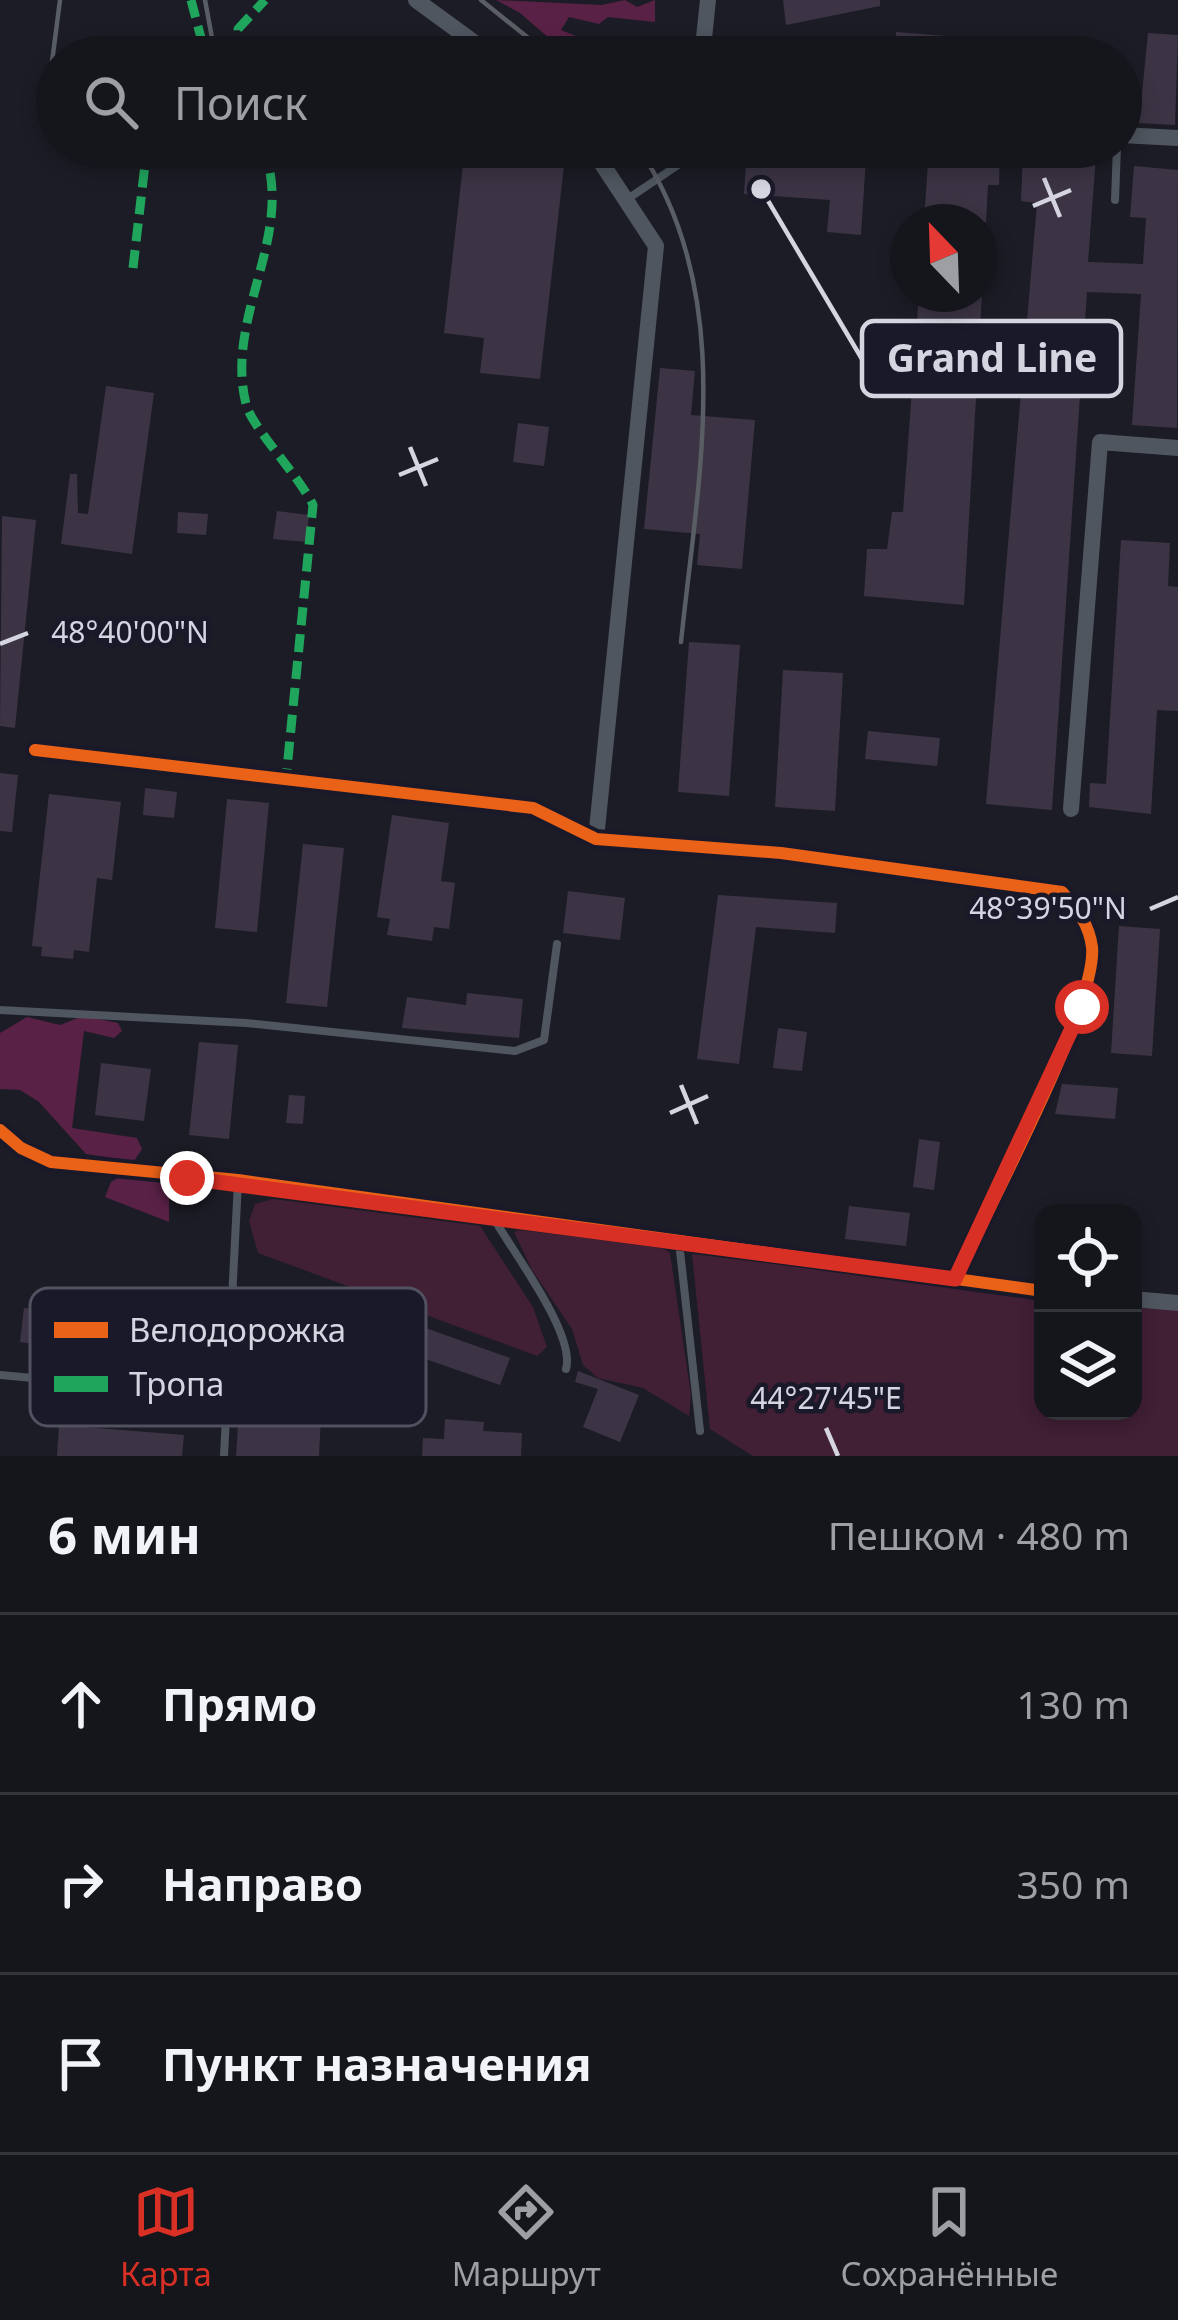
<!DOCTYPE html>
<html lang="ru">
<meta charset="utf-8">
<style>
body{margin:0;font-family:"Noto Sans",sans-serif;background:#222229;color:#f1f3f6}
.controls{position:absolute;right:36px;bottom:36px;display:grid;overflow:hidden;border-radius:24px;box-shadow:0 6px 18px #0003}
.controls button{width:108px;height:108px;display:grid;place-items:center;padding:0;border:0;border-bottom:3px solid #34343b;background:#15151c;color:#f1f3f6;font:60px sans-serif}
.compass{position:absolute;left:890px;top:204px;width:108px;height:108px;border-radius:50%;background:#15151c;box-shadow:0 6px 18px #0003;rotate:337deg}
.stop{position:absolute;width:36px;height:36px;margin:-27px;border:9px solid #d93025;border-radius:50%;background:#fff}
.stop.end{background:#d93025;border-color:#fff;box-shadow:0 3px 12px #0008}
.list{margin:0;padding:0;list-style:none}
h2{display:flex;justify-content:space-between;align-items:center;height:156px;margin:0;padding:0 48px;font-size:51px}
h2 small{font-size:39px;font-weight:400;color:#9d9fa3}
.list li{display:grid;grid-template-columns:78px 1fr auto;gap:36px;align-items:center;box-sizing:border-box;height:180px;padding:0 48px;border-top:3px solid #34343b}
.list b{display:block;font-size:45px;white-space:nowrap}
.list em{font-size:39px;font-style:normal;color:#9d9fa3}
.icon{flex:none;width:66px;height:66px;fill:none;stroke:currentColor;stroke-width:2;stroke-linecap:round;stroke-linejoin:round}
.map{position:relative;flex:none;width:1178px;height:1456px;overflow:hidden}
.search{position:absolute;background:#15151c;box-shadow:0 6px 18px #0003;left:36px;right:36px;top:36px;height:132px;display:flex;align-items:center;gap:30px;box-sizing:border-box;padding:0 42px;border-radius:66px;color:#9d9fa3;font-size:45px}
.sheet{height:696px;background:#15151c}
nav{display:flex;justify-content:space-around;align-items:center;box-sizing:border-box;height:168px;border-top:3px solid #34343b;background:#15151c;font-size:33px;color:#9d9fa3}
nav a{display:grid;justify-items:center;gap:6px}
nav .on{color:#d93025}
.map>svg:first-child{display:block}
</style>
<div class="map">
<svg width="1178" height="1456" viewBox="0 0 1178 1456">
<rect width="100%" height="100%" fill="#1c1c26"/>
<g fill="#411f35">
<polygon points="273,1199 480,1226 533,1307 547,1347 537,1356 258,1253 249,1221 255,1204"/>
<polygon points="519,1230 661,1247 670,1253 691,1395 689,1416 643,1388 598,1378 583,1365 572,1329 532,1270 514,1232"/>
<polygon points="692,1254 1043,1297 1043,1411 1133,1411 1133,1306 1178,1309 1178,1456 753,1456 710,1429"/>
</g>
<g fill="#5a2146">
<polygon points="496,0 602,5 625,0 637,7 655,0 655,22 608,17 599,24 569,17 561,30 591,42 592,54 571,57 520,13"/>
<polygon points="83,1016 118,1023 122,1031 114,1038 84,1031 72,1128 137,1138 142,1149 134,1161 86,1154 39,1102 20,1090 0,1089 0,1033 27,1017 60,1025"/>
<polygon points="121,1176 162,1183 169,1194 169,1222 105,1197 111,1182"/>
</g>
<g fill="#3c3444">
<polygon points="783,0 880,0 880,6 786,25"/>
<polygon points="896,32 997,40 995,57 894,57"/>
<polygon points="1148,33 1178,35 1175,125 1139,123"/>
<polygon points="465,147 566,147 540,379 480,373 484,338 444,333"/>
<polygon points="929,147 1000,147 999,185 988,185 986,222 924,222"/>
<polygon points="747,149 866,158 861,235 827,232 830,200 744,194"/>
<polygon points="1023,150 1096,156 1088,262 1143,264 1146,218 1130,217 1134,166 1178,170 1177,428 1132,425 1141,294 1087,292 1052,810 986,804 1037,203 1021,201"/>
<polygon points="919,294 982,294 964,605 864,596 867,549 887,549 892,512 903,512"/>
<polygon points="660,368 695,371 691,415 755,420 742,569 697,565 700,534 644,529"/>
<polygon points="106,386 154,393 132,554 61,544 70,474 77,474 78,513 88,514"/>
<polygon points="518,423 549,427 544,466 513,462"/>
<polygon points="277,511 309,515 306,542 273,539"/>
<polygon points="178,512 208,514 206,535 177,533"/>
<polygon points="2,516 36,520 15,728 0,726"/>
<polygon points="1121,540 1170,543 1168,586 1178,587 1178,711 1157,710 1151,814 1089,807 1090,783 1106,784"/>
<polygon points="689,642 740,645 729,796 678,792"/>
<polygon points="783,670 843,673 835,811 775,807"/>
<polygon points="868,731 940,738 937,766 865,759"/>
<polygon points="0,773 18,775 12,832 0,831"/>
<polygon points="145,788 177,792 174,818 143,815"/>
<polygon points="49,794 121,802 112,880 97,878 89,952 74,950 73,959 41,956 42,947 32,946"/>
<polygon points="227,799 269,803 257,932 215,928"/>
<polygon points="392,815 449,823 441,881 455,883 449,929 434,927 432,941 387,935 390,919 377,917"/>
<polygon points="303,844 344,848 327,1007 286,1003"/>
<polygon points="568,891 625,898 620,940 563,933"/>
<polygon points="718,895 837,903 835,933 756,927 739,1064 697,1059"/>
<polygon points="1119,926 1160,929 1152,1056 1111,1053"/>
<polygon points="467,993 523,999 519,1038 402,1028 407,997 466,1005"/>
<polygon points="778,1028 807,1032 802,1071 773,1068"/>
<polygon points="199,1042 238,1045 229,1139 189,1135"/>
<polygon points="101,1063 151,1069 144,1121 95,1115"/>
<polygon points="1062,1084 1118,1088 1115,1119 1055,1114"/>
<polygon points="289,1095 305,1096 303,1124 286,1123"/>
<polygon points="919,1139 940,1142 934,1190 913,1187"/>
<polygon points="849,1206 910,1213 906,1246 845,1239"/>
<polygon points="338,1297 510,1358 500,1385 328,1325"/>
<polygon points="92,1305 115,1307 100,1370 52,1365 53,1347 20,1342 24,1308 91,1314"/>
<polygon points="578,1371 639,1395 620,1442 583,1427 598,1389 575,1382"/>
<polygon points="239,1410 321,1415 319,1456 236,1456"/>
<polygon points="445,1419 484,1422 483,1431 522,1433 521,1456 422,1456 423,1438 444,1439"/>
<polygon points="59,1425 184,1435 182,1456 57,1456"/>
</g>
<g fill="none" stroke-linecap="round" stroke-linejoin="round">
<g stroke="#4f565f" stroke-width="8">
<polyline points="629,198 681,163 685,147"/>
<polyline points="1115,200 1117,147"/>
<polyline points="0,1010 246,1023 515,1051 544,1040 557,944"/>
<path d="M493,1217C512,1251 576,1334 566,1369"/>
<polyline points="679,1242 700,1431"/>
<polyline points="0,1375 228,1396"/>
<polyline points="224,1456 238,1182"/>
</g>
<g stroke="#4f565f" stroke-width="16">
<polyline points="416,0 494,57"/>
<polyline points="702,57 708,0"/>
<polyline points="1121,135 1178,138"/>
<polyline points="591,147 656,246 596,839"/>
<path d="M35,750L533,808L596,839L781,853L1062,892C1077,909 1089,924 1092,947C1098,1004 984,1216 955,1279"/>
<polyline points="1071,809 1100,442 1178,448"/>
<polyline points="0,1130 21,1148 51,1162 238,1180 1043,1291"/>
<polyline points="1133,1299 1178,1303"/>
</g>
<g stroke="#595d64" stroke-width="4.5">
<polyline points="205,0 212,38"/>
<polyline points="481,0 552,57"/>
<polyline points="52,62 60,0"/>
<path d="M638,147C738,294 698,477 681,642"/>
</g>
<g stroke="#20a55d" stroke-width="9" stroke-dasharray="18 9" stroke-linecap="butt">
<polyline points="191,0 205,53"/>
<polyline points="240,57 238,29 265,0"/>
<path d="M263,147C297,235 224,315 246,404C251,426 299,476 313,505L286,779"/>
<polyline points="133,268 147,147"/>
</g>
<defs>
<g id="cycleway">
<path d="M35,750L533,808L596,839L781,853L1062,892C1077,909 1089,924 1092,947C1098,1004 984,1216 955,1279"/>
<polyline points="0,1130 21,1148 51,1162 238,1180 1043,1291"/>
</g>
</defs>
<use href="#cycleway" stroke="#191929" stroke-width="20"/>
<use href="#cycleway" stroke="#ea6118" stroke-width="12"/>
</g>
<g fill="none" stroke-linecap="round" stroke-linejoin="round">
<polyline stroke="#d93025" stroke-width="15" points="187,1178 955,1279 1082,1007"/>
</g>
<path fill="none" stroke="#d4d5e0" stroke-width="4.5" d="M1044,178L1060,217M1033,206L1071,190M410,447L426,486M399,475L438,459M0,644L28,633M1150,909L1178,897M681,1085L697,1124M670,1113L708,1096M826,1428L838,1456"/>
<rect x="30" y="1288" width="396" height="138" rx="18" fill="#191929" stroke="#515160" stroke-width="3"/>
<rect x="54" y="1322" width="54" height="16" fill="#ea6118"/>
<rect x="54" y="1376" width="54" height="16" fill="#20a55d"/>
<g font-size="33" fill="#d4d5e0">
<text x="129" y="1342">Велодорожка</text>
<text x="129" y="1396">Тропа</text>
</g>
<g font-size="30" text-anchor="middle" fill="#d4d5e0" stroke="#191929" stroke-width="9" stroke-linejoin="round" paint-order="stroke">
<text x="130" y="643">48°40'00"N</text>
<text x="1048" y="919">48°39'50"N</text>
<text x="826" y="1409">44°27'45"E</text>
</g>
<path fill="none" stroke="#d4d5e0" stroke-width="4.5" d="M761 189L862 359"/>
<circle fill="#d4d5e0" stroke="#191929" stroke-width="4.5" cx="761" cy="189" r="12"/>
<rect fill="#191929" stroke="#d4d5e0" stroke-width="4.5" x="862" y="321" width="259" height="75" rx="12"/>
<g font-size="39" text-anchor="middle" font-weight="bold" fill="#d4d5e0">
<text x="992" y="372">Grand Line</text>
</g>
</svg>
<div class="controls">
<button><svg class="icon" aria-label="locate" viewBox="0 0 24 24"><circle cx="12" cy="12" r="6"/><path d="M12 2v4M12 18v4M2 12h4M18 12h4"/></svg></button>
<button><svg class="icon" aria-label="layers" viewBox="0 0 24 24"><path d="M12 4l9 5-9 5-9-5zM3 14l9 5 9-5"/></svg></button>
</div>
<svg class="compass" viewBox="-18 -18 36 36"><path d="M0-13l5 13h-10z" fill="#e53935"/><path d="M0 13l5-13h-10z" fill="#9d9fa3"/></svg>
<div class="stop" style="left:1082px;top:1007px"></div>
<div class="stop end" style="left:187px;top:1178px"></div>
<div class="search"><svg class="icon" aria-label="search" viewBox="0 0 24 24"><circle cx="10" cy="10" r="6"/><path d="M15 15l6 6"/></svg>Поиск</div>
</div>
<section class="sheet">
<h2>6 мин<small>Пешком · 480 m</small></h2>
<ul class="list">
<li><svg class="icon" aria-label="ahead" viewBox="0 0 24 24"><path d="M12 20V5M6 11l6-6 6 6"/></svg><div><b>Прямо</b></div><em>130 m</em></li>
<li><svg class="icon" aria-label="right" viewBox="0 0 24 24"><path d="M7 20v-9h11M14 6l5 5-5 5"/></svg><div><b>Направо</b></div><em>350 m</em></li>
<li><svg class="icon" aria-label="arrive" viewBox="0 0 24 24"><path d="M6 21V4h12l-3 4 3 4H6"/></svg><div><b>Пункт назначения</b></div></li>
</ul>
</section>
<nav>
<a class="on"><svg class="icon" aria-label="map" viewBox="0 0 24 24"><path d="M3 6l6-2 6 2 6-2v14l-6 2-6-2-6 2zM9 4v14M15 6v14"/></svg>Карта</a>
<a><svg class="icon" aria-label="directions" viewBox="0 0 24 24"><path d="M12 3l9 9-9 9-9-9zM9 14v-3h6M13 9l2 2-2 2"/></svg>Маршрут</a>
<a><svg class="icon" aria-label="saved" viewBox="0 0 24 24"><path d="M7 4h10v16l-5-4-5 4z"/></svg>Сохранённые</a>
</nav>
